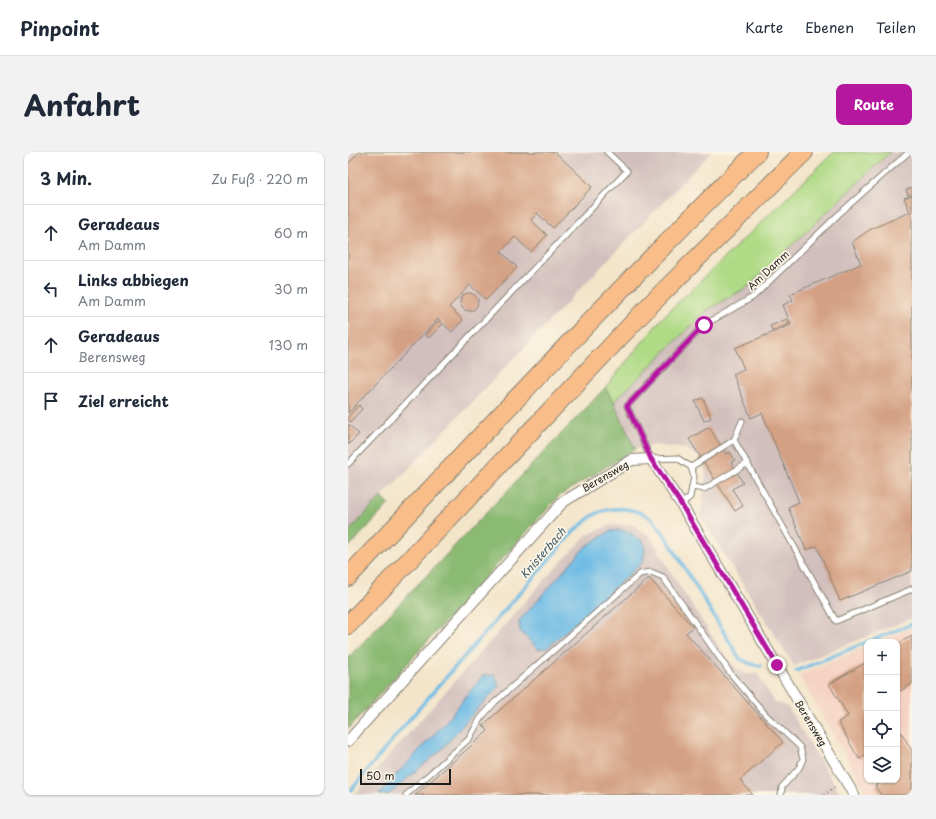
<!DOCTYPE html>
<html lang="de">
<meta charset="utf-8">
<style>
body{margin:0;font-family:"Playpen Sans",sans-serif;background:#f2f2f3;color:#1f2937}
.controls{position:absolute;right:12px;bottom:12px;display:grid;overflow:hidden;border-radius:8px;box-shadow:0 1px 3px #0004}
.controls button{width:36px;height:36px;display:grid;place-items:center;padding:0;border:0;border-bottom:1px solid #e0e1e3;background:#fff;color:#1f2937;font:20px sans-serif}
.scale{position:absolute;left:12px;bottom:10px;width:91px;box-sizing:border-box;padding-left:4px;border:2px solid #1c1c1c;border-top:0;font-size:11px;line-height:14px;white-space:nowrap;color:#1c1c1c;-webkit-text-stroke:3px #fcf5e5;paint-order:stroke}
.stop{position:absolute;width:12px;height:12px;margin:-9px;border:3px solid #b5179e;border-radius:50%;background:#fff}
.stop.end{background:#b5179e;border-color:#fff;box-shadow:0 1px 4px #0008}
.list{margin:0;padding:0;list-style:none}
h2{display:flex;justify-content:space-between;align-items:center;height:52px;margin:0;padding:0 16px;font-size:17px}
h2 small{font-size:13px;font-weight:400;color:#747a83}
.list li{display:grid;grid-template-columns:26px 1fr auto;gap:12px;align-items:center;box-sizing:border-box;height:56px;padding:0 16px;border-top:1px solid #e0e1e3}
.list b{display:block;font-size:15px;white-space:nowrap}
.list p{margin:0;font-size:13px;white-space:nowrap;color:#747a83}
.list em{font-size:13px;font-style:normal;color:#747a83}
.icon{flex:none;width:22px;height:22px;fill:none;stroke:currentColor;stroke-width:2;stroke-linecap:round;stroke-linejoin:round}
.map{position:relative;flex:none;width:564px;height:643px;overflow:hidden;border-radius:8px}
header{display:flex;align-items:center;gap:24px;box-sizing:border-box;height:56px;padding:0 20px;background:#fff;border-bottom:1px solid #e0e1e3}
header strong{font-size:19px}
nav{display:flex;gap:22px;margin-inline-start:auto;font-size:14px}
.intro{display:flex;align-items:center;justify-content:space-between;box-sizing:border-box;height:96px;padding:0 24px}
h1{margin:0;font-size:28px}
.button{padding:10px 18px;border-radius:8px;background:#b5179e;color:#fff;font-size:14px;font-weight:700}
main{display:flex;gap:24px;padding:0 24px}
aside{flex:1;background:#fff;border-radius:8px;box-shadow:0 1px 3px #0004}
.map>svg:first-child{display:block}
</style>
<header>
<strong>Pinpoint</strong>
<nav><a>Karte</a><a>Ebenen</a><a>Teilen</a></nav>
</header>
<div class="intro"><h1>Anfahrt</h1><a class="button">Route</a></div>
<main>
<aside>
<h2>3 Min.<small>Zu Fuß · 220 m</small></h2>
<ul class="list">
<li><svg class="icon" aria-label="ahead" viewBox="0 0 24 24"><path d="M12 20V5M6 11l6-6 6 6"/></svg><div><b>Geradeaus</b><p>Am Damm</p></div><em>60 m</em></li>
<li><svg class="icon" aria-label="left" viewBox="0 0 24 24"><path d="M17 20v-9H6M10 6l-5 5 5 5"/></svg><div><b>Links abbiegen</b><p>Am Damm</p></div><em>30 m</em></li>
<li><svg class="icon" aria-label="ahead" viewBox="0 0 24 24"><path d="M12 20V5M6 11l6-6 6 6"/></svg><div><b>Geradeaus</b><p>Berensweg</p></div><em>130 m</em></li>
<li><svg class="icon" aria-label="arrive" viewBox="0 0 24 24"><path d="M6 21V4h12l-3 4 3 4H6"/></svg><div><b>Ziel erreicht</b></div></li>
</ul>
</aside>
<div class="map">
<svg width="564" height="643" viewBox="0 0 564 643">
<rect width="100%" height="100%" fill="#fcf5e5"/>
<filter id="ink" filterUnits="userSpaceOnUse"><feTurbulence type="fractalNoise" baseFrequency=".025" numOctaves="2"/><feDisplacementMap in="SourceGraphic" scale="8" xChannelSelector="R" yChannelSelector="G"/><feConvolveMatrix kernelMatrix="1 2 1 2 8 2 1 2 1" color-interpolation-filters="sRGB"/></filter>
<filter id="wash" filterUnits="userSpaceOnUse"><feTurbulence type="fractalNoise" baseFrequency=".012" numOctaves="4" result="noise"/><feDisplacementMap in="SourceGraphic" scale="16" xChannelSelector="R" yChannelSelector="G"/><feGaussianBlur stdDeviation="0.9" result="paint"/><feColorMatrix in="noise" values="0 0 0 0 0 0 0 0 0 0 0 0 0 0 0 0 0 1.4 0 .05"/><feComposite in="paint" operator="in"/></filter>
<g filter="url(#wash)">
<rect width="100%" height="100%" fill="#f3e5ca"/>
<polygon fill="#f5d2c3" points="564,475 564,643 520,643 451,523 519,494 519,628 549,628 549,490 528,490"/>
<g fill="#d1bfbd">
<polygon points="0,0 364,0 344,20 0,380"/>
<polygon points="542,0 564,0 564,466 446,514 353,365 358,320 351,305 340,297 306,293 287,297 266,250 358,159 401,134"/>
<polygon points="283,372 302,384 327,427 378,506 389,517 398,522 410,522 426,550 439,554 493,643 6,643 200,424 239,383 259,374"/>
</g>
<polygon fill="#afda86" stroke="#667b51" points="486,0 542,0 401,134 358,159 266,250 257,236 315,165"/>
<g fill="#8bba73" stroke="#546b48">
<polygon points="257,236 266,250 287,297 211,344 0,577 0,506"/>
<polygon points="33,345 41,352 0,396 0,380"/>
</g>
<g fill="#6abae5" stroke="#436b80">
<polygon points="273,378 282,381 295,389 297,397 295,410 199,496 190,497 172,479 171,469 237,395 262,379"/>
<polygon points="135,523 147,523 151,535 130,556 93,598 40,643 31,643 43,628 95,573"/>
</g>
<g fill="none" stroke-linecap="round" stroke-linejoin="round">
<g stroke="#6abae5" stroke-width="3.5">
<polyline points="519,490 564,472"/>
<polyline points="448,519 519,490"/>
<path d="M0,642L60,569L224,381C231,375 238,368 246,363C263,353 289,355 305,368C310,373 314,380 318,385L392,507L403,512L413,514"/>
</g>
</g>
<g id="blocks">
<g fill="#d4a083">
<polygon points="11,0 207,0 244,35 205,76 189,61 183,68 199,83 183,100 167,85 153,100 169,115 138,148 122,133 101,155 115,168 104,180 90,167 0,261 0,12"/>
<polygon points="564,35 564,41 560,43 558,38"/>
<polygon points="564,43 564,419 492,449 469,394 458,398 440,355 451,350 414,261 403,266 385,222 396,217 387,196 443,173 435,153 445,148 442,142 513,112 504,90 523,77 562,60 556,46"/>
<circle cx="121" cy="150" r="9"/>
<polygon points="439,167 441,172 424,179 422,174"/>
<polygon points="90,169 94,173 81,186 77,183"/>
<polygon points="355,246 363,266 356,269 347,249"/>
<polygon points="11,253 14,257 2,270 0,268 0,264"/>
<polygon points="0,272 11,282 0,293"/>
<polygon points="361,275 378,302 382,300 387,308 383,310 395,331 384,337 395,354 387,359 341,287"/>
<polygon points="301,426 345,475 338,481 435,590 392,628 405,643 67,643 140,579 135,573"/>
<polygon points="564,484 564,532 549,541 549,492"/>
<polygon points="519,510 519,602 511,607 490,570 500,564 481,532"/>
<polygon points="549,573 564,599 564,643 533,643 527,634 537,628 549,628"/>
</g>
</g>
</g>
<g filter="url(#ink)">
<use href="#blocks" fill-opacity="0" stroke="#888073" stroke-width="1"/>
<g fill="none" stroke-linecap="round" stroke-linejoin="round">
<defs>
<g id="lane">
<polyline points="394,269 386,288 488,469 564,437"/>
<polyline points="0,312 279,19 259,0"/>
<polyline points="343,315 386,288"/>
<polyline points="344,335 356,337 400,311"/>
<polyline points="333,352 342,345 346,325 343,315 329,306 303,307 279,254 356,173 405,145 492,61 561,0"/>
<polyline points="58,643 121,587 132,567 147,550 292,422 303,420 315,425 383,522 418,563 452,595 455,607 451,616 434,635 433,643"/>
</g>
<polyline id="street" points="0,589 215,350 284,308 303,307 333,352 506,643"/>
<g id="highway">
<path d="M0,425C135,282 269,138 409,0"/>
<polyline points="0,473 302,153 456,0"/>
</g>
</defs>
<use href="#lane" stroke="#888073" stroke-width="7"/>
<use href="#street" stroke="#888073" stroke-width="12"/>
<use href="#highway" stroke="#888073" stroke-width="20"/>
<polyline stroke="#888073" stroke-width="2" stroke-dasharray="1 3" stroke-linecap="butt" points="476,643 488,634"/>
<use href="#lane" stroke="#fff" stroke-width="5"/>
<use href="#street" stroke="#fff" stroke-width="10"/>
<use href="#highway" stroke="#f8bd89" stroke-width="18"/>
</g>
</g>
<g fill="none" stroke-linecap="round" stroke-linejoin="round" filter="url(#ink)">
<polyline stroke="#b5179e" stroke-width="5" points="356,173 279,254 303,307 333,352 429,513"/>
</g>
<g text-anchor="middle" stroke-width="3.5" stroke-linejoin="round" paint-order="stroke">
<g font-size="10" fill="#1c1c1c" stroke="#fcf5e5">
<text transform="translate(420 118) rotate(-43)" y="4">Am Damm</text>
<text transform="translate(257 324) rotate(-30)" y="4">Berensweg</text>
<text transform="translate(463 571) rotate(59)" y="4">Berensweg</text>
</g>
<g font-size="11" font-style="italic" fill="#3b5b6c" stroke="#fcf5e5">
<text transform="translate(195 401) rotate(-49)" y="4">Knisterbach</text>
</g>
</g>
</svg>
<div class="controls">
<button>+</button>
<button>−</button>
<button><svg class="icon" aria-label="locate" viewBox="0 0 24 24"><circle cx="12" cy="12" r="6"/><path d="M12 2v4M12 18v4M2 12h4M18 12h4"/></svg></button>
<button><svg class="icon" aria-label="layers" viewBox="0 0 24 24"><path d="M12 4l9 5-9 5-9-5zM3 14l9 5 9-5"/></svg></button>
</div>
<div class="scale">50 m</div>
<div class="stop" style="left:356px;top:173px"></div>
<div class="stop end" style="left:429px;top:513px"></div>
</div>
</main>
